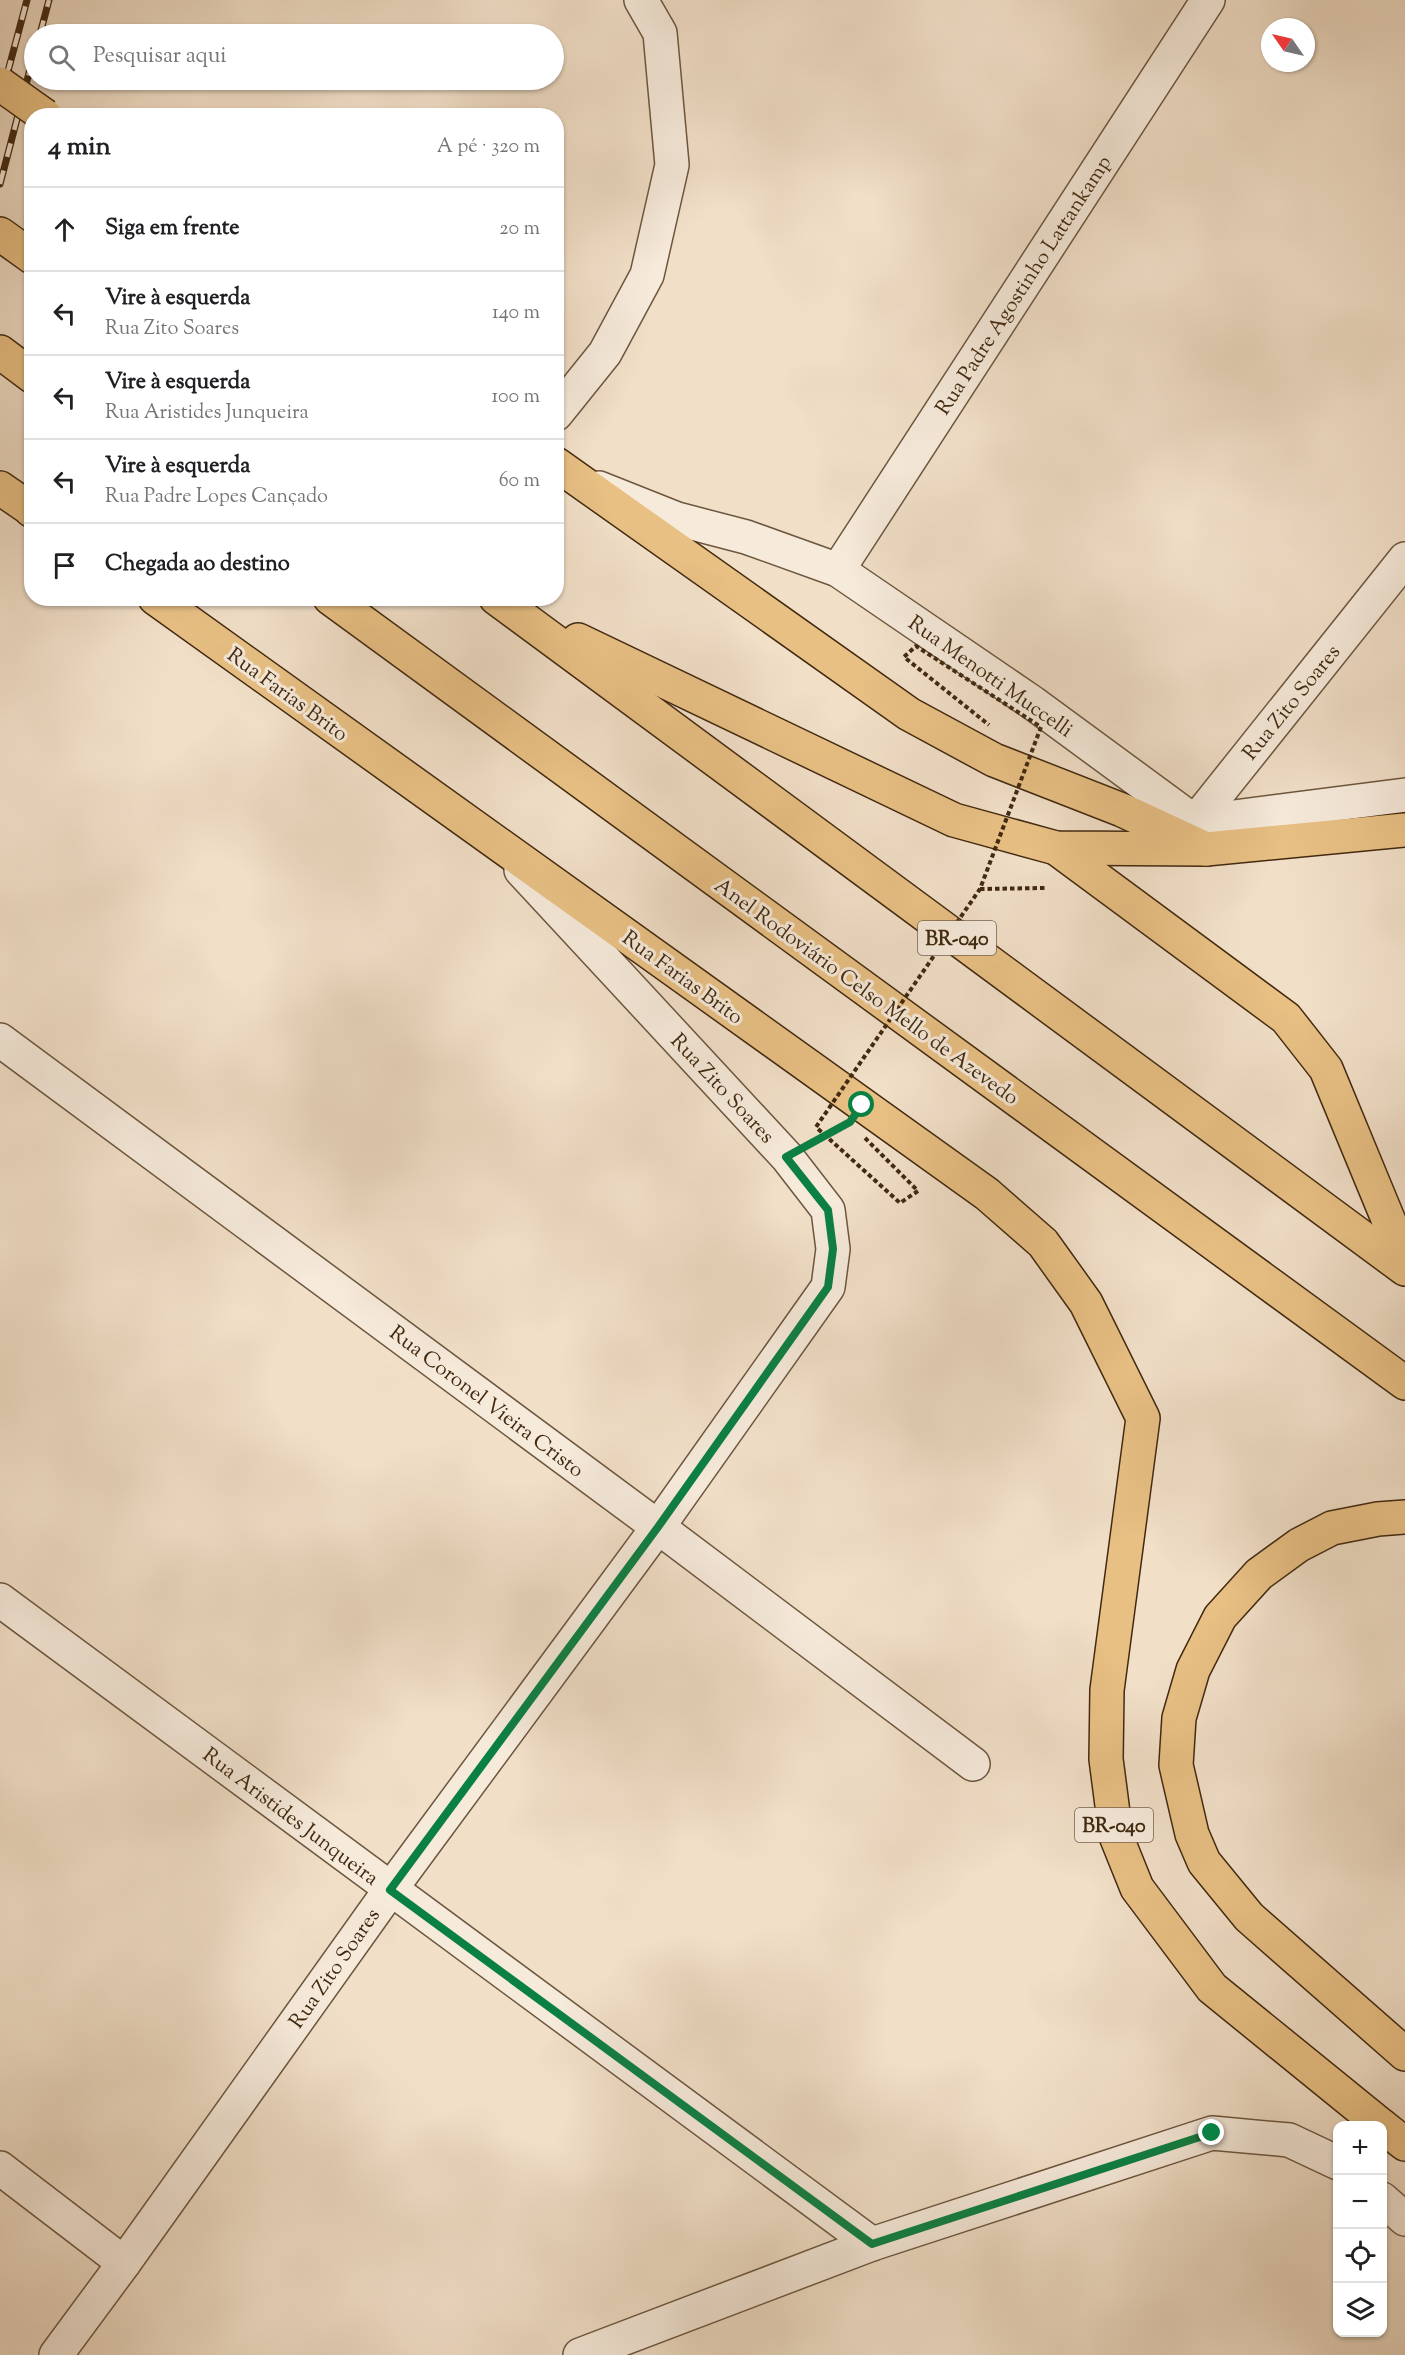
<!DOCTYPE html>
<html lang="pt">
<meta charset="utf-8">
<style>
body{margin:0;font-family:"Sorts Mill Goudy",serif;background:#f2f2f2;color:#202124}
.controls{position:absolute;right:18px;bottom:18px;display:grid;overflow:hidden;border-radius:12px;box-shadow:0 2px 4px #0004}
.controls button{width:54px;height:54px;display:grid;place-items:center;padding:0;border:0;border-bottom:2px solid #e0e0e0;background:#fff;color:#202124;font:30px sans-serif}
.compass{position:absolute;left:1261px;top:18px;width:54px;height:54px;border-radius:50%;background:#fff;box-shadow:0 2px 4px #0004;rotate:304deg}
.stop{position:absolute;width:18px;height:18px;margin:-14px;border:4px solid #0b8043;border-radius:50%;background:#fff}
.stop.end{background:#0b8043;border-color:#fff;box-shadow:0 2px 6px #0008}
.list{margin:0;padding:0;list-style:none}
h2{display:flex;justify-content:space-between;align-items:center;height:78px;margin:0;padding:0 24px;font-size:26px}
h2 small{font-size:20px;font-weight:400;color:#757577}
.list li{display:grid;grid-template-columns:39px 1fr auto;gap:18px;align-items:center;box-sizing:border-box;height:84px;padding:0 24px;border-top:2px solid #e0e0e0}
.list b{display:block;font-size:22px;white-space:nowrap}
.list p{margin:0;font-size:20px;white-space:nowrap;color:#757577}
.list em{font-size:20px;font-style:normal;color:#757577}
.icon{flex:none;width:33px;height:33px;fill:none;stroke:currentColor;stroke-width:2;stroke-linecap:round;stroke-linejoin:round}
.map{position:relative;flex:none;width:1405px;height:2355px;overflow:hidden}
.search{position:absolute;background:#fff;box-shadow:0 2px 4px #0004;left:24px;top:24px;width:540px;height:66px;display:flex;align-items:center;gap:15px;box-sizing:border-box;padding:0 21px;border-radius:33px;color:#757577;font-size:22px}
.panel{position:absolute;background:#fff;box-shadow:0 2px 4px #0004;left:24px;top:108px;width:540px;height:498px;border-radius:24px}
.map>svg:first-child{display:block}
</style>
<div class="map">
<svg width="1405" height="2355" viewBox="0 0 1405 2355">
<rect width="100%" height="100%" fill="#f1dfc8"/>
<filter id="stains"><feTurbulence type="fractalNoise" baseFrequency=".00333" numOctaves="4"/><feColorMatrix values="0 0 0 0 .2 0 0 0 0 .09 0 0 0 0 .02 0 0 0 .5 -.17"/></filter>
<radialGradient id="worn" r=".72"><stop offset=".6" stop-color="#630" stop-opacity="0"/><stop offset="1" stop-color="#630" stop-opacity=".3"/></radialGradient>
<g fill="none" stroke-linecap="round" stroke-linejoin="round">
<defs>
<g id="minor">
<polyline points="556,414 605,353 647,275 672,165 660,33 641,0"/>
<polyline points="599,488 677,519 746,537 838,570 1033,703 1195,822 1405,795"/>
<polyline points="838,570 1208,0"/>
<polyline points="1199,831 1195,822 1405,559"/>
<polyline points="0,1040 658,1527 973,1764"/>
<polyline points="0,1600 872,2244"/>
<polyline points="0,2168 124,2263"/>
<polyline points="1382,2199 1405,2219"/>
<polyline points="56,2355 124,2263 390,1890 658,1527 828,1287 833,1249 828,1210 787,1157 521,870"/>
<polyline points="580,2355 872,2244 1212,2133 1289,2140 1338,2163"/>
</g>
<g id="major">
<polyline points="556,464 909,714 994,760 1122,810 1206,849 1405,830"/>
<polyline points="0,488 32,510"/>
<polyline points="155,598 987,1194 1043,1243 1086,1303 1143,1418 1107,1690 1106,1759 1116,1836 1137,1888 1212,1988 1382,2126"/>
<polyline points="1382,2126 1405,2144"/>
</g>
<g id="highway">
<polyline points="0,234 32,257"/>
<polyline points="0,352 32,376"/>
<polyline points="31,510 32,510"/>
<polyline points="330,598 1405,1383"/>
<polyline points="496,598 1405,1269"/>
<polyline points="578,640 954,820 1056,848 1206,849"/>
<polyline points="1056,848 1286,1018 1326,1069 1405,1260"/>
<polyline points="1405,1517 1378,1519 1332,1528 1299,1545 1259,1574 1220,1617 1193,1670 1179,1718 1176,1765 1192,1834 1204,1862 1249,1917 1405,2054"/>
</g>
</defs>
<use href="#minor" stroke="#6d563e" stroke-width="36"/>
<use href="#major" stroke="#412910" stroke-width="36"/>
<use href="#highway" stroke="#412910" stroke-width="36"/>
<polyline stroke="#412910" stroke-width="4" stroke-dasharray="4.5 3" stroke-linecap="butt" points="980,889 1045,888"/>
<use href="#minor" stroke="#f6eadb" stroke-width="33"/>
<use href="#major" stroke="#e8c084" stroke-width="33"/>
<use href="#highway" stroke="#e8c084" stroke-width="33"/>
<defs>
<g id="rail">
<polyline points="40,34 49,0"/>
<polyline points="0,101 27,0"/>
<polyline points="0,184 34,54"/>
</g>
</defs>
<use href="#rail" stroke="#412910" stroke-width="7"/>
<use href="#rail" stroke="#f6eadb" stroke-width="4.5" stroke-dasharray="14" stroke-linecap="butt"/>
<defs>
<polyline id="major-bridge" points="0,84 45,116"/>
</defs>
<use href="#major-bridge" stroke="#412910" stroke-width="36" stroke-linecap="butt"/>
<polyline stroke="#412910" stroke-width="4" stroke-dasharray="4.5 3" stroke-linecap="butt" points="865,1138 918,1191 900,1203 816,1127 980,889 1041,727 916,646 904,657 989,725"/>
<use href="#major-bridge" stroke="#e8c084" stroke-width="33"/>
</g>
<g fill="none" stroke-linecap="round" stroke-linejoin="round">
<polyline stroke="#0b8043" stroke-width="8" points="862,1105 850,1122 786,1157 828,1210 833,1249 828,1287 658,1527 390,1890 872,2244 1212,2133"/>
</g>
<g text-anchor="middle" stroke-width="6" stroke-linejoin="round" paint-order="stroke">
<g fill="#f6eadb" stroke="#77634d" stroke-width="1.5">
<rect x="918" y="921" width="78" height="34" rx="4.5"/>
<rect x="1075" y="1808" width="78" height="34" rx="4.5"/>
</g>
<g font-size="20" font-weight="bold" fill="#412910">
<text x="957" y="945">BR-040</text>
<text x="1114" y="1832">BR-040</text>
</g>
<g font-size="21" fill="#412910" stroke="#f6eadb">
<text transform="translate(1023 285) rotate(-57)" y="7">Rua Padre Agostinho Lattankamp</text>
<text transform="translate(991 676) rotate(35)" y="7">Rua Menotti Muccelli</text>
<text transform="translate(288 694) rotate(36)" y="7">Rua Farias Brito</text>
<text transform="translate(1291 702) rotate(-51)" y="7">Rua Zito Soares</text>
<text transform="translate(683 977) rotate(36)" y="7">Rua Farias Brito</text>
<text transform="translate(867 991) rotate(36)" y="7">Anel Rodoviário Celso Mello de Azevedo</text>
<text transform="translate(723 1088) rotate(47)" y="7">Rua Zito Soares</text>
<text transform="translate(487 1401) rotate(37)" y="7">Rua Coronel Vieira Cristo</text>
<text transform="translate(291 1816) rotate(37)" y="7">Rua Aristides Junqueira</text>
<text transform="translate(334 1968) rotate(-55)" y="7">Rua Zito Soares</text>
</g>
</g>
<rect width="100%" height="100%" filter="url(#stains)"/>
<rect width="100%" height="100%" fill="url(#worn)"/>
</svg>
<div class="controls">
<button>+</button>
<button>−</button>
<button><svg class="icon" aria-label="locate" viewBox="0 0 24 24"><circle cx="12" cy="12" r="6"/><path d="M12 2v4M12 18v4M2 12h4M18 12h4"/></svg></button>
<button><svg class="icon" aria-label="layers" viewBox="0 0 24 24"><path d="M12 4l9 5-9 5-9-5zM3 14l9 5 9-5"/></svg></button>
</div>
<svg class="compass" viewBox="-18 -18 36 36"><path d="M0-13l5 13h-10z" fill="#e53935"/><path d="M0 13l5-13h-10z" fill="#757577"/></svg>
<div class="stop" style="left:862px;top:1105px"></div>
<div class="stop end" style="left:1212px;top:2133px"></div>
<div class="search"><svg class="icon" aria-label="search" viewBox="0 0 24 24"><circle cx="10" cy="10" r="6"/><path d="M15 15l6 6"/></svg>Pesquisar aqui</div>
<section class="panel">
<h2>4 min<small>A pé · 320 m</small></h2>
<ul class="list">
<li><svg class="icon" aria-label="ahead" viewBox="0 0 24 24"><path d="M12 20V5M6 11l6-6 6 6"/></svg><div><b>Siga em frente</b></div><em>20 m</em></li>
<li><svg class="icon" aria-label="left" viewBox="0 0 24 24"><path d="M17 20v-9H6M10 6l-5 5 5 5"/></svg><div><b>Vire à esquerda</b><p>Rua Zito Soares</p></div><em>140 m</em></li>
<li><svg class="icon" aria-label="left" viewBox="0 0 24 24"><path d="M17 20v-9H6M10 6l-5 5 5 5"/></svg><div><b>Vire à esquerda</b><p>Rua Aristides Junqueira</p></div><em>100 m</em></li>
<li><svg class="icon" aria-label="left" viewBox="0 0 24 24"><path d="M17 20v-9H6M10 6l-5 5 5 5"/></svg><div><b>Vire à esquerda</b><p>Rua Padre Lopes Cançado</p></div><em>60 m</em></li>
<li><svg class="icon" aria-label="arrive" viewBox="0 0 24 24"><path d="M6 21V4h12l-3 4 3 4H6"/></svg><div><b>Chegada ao destino</b></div></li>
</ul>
</section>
</div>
